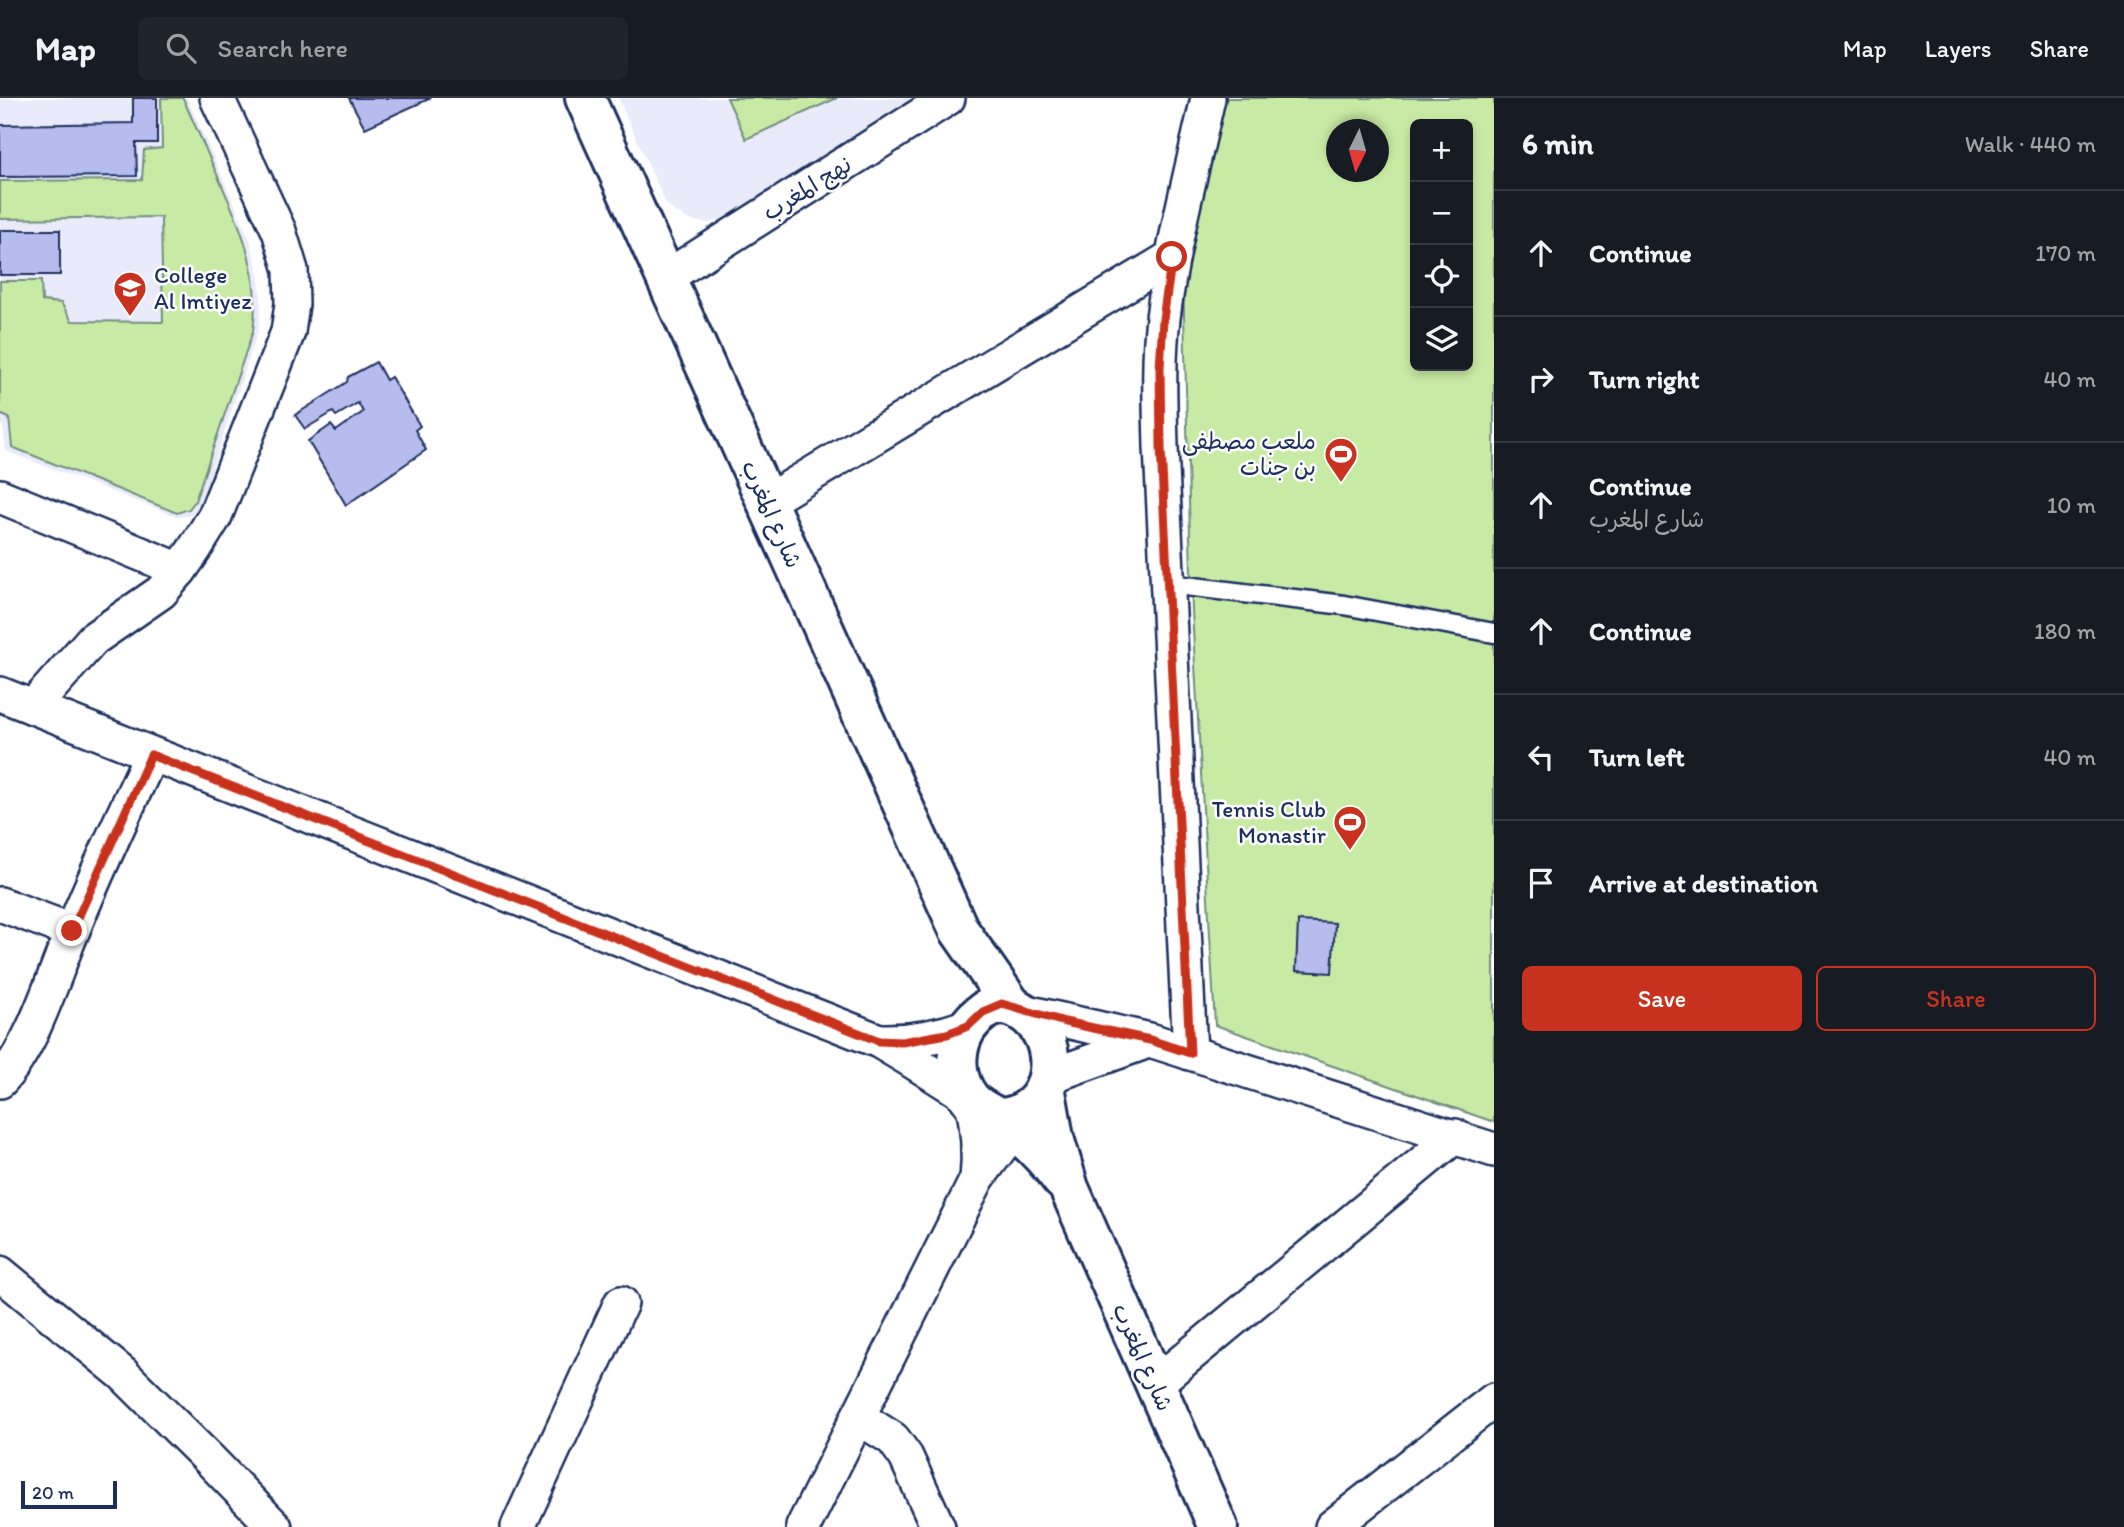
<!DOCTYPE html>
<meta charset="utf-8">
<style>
body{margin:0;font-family:Itim,"Playpen Sans Arabic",sans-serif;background:#20242c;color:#f1f3f6}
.controls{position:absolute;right:21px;top:21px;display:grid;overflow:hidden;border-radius:10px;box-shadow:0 4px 10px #0003}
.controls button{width:63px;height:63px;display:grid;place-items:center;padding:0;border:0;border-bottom:2px solid #363941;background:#171b24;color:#f1f3f6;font:35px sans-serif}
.compass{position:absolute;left:1326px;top:21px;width:63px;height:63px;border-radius:50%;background:#171b24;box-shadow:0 4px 10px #0003;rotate:185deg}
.scale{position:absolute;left:21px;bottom:18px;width:96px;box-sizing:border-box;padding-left:7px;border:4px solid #1b2f5e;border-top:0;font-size:19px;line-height:24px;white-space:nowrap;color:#1b2f5e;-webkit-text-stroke:5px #fff;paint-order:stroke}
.stop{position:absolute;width:21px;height:21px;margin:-16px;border:5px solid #c8321e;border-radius:50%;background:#fff}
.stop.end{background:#c8321e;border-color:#fff;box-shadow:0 2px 7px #0008}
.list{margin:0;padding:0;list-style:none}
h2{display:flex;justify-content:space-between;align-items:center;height:91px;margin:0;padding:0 28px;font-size:30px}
h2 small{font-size:23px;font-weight:400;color:#9ea1a6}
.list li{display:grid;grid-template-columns:46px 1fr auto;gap:21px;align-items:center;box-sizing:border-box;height:126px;padding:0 28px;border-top:2px solid #363941}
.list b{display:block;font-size:26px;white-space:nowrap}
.list p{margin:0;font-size:23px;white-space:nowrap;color:#9ea1a6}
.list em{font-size:23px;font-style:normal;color:#9ea1a6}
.actions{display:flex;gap:14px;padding:21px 28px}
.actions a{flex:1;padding:16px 0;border:2px solid #c8321e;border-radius:10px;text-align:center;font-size:24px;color:#c8321e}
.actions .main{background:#c8321e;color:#fff}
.icon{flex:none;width:38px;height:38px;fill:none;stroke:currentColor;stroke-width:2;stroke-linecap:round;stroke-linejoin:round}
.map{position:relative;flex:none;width:1494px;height:1429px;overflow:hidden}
header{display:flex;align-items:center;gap:42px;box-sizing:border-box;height:98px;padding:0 35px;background:#171b24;border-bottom:2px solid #363941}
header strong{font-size:33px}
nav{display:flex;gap:38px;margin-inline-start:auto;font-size:24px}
.search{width:490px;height:63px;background:#20242c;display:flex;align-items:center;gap:18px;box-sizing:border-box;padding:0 24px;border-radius:10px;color:#9ea1a6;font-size:26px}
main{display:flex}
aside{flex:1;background:#171b24}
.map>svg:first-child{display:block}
</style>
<header>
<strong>Map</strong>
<div class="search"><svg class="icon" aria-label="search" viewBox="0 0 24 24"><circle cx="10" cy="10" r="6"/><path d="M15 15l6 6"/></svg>Search here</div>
<nav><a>Map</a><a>Layers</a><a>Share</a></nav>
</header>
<main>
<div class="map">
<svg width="1494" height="1429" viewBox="0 0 1494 1429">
<rect width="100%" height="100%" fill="#fff"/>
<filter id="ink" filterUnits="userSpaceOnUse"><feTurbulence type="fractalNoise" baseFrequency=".0143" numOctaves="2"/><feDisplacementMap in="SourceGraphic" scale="14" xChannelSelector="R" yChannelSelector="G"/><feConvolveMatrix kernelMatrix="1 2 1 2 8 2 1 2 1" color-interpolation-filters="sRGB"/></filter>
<g filter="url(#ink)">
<g fill="#e9ebfa">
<polygon points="0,0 187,0 249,139 259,176 261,207 258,233 201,404 197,413 190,418 178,419 6,353 3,328 0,327"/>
<polygon points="618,0 914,0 735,117 709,125 691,123 675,114 666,106"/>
</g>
<g fill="#c7eba4" stroke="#718d81" stroke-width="2" fill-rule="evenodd">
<path d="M161,0H183C195,28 208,56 220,83C243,135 261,175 253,233L195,403L189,411L177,415L12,349L9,320L0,316V183H41L42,203L61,205L72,223L163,224L161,119L0,121V83L142,82L144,52L162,50Z"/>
<polygon points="727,0 837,0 746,41"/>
<path d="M1210,0H1494V1024L1215,927L1192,513L1182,143ZM1415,26H1468V268H1415ZM1336,32H1378V74H1336Z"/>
</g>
<g fill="#b6bced" stroke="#1b2f5e" stroke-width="2">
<polygon points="133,0 157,0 157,45 136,45 137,78 0,79 0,27 133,25"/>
<polygon points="349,0 431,0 365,30"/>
<rect x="0" y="132" width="60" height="45"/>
<polygon points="376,264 386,282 391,279 420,328 415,332 426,352 346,407 308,343 331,327 336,333 363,314 358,305 336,318 333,314 305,331 295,317 347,284 348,279"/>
<polygon points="1298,823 1335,825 1332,875 1296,873"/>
</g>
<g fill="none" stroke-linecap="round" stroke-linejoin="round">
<defs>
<polyline id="service" points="1169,486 1344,507 1494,535"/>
<g id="minor">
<polyline points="665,180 948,0"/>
<polyline points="0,398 180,472"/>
<polyline points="766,404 1172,159"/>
<polyline points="0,596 879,943 909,961 969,999"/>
<polyline points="33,609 93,541 161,494 180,472 194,452 215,418 288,234 292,206 291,172 279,133 217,0"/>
<polyline points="0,806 72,833"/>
<polyline points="1022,913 1150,942 1494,1052"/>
<path d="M879,943C910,944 938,939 968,928"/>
<path d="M1190,955L1161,349C1160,306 1158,263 1163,220C1172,146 1192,73 1208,0"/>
<polyline points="1048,979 1148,943"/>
<path d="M0,983C33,949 53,878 72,834C96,774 124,716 151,657"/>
<path d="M972,1003C978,1030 980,1054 977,1081"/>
<polyline points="0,1175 123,1276 211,1363 275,1429"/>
<polyline points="1155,1286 1455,1038"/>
<polyline points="858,1319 893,1341 906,1359 938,1429"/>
<polyline points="518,1429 621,1205"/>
<polyline points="803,1429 977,1081 1030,1010"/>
<polyline points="1332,1429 1494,1302"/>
</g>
<g id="secondary">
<polyline points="585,0 959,832 1012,908"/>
<polyline points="1045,988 1054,1040 1069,1090 1218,1429"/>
<path d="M998,1020C1057,1019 1067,939 1019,912C1007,905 996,906 984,913C954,933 949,975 971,1002C980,1012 991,1015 1001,1022C1025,1039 1045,1059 1062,1082"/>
</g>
</defs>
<use href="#service" stroke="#1b2f5e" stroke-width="23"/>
<use href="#minor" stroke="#1b2f5e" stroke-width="38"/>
<use href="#secondary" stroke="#1b2f5e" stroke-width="44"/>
<use href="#service" stroke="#fff" stroke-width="18"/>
<use href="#minor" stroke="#fff" stroke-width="33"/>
<use href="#secondary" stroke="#fff" stroke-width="38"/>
</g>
</g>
<g fill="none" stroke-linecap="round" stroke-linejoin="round" filter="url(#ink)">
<polyline stroke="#c8321e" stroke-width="9" points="72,833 151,657 879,943 902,944 947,936 968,928 983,914 1002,906 1065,924 1150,942 1190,955 1161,349 1160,270 1163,221 1172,159"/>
</g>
<defs>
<symbol id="university-pin" viewBox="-11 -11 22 30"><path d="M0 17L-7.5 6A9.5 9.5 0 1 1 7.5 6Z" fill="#c8321e" stroke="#fff"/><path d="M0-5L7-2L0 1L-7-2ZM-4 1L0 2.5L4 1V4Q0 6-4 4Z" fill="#fff"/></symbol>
<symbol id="stadium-pin" viewBox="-11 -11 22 30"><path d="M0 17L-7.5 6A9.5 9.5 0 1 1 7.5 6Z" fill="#c8321e" stroke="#fff"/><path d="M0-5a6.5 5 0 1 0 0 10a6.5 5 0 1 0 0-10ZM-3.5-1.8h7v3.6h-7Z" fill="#fff"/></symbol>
</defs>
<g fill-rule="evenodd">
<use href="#university-pin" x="111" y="171" width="38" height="52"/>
<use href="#stadium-pin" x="1322" y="337" width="38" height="52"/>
<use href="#stadium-pin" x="1331" y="705" width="38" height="52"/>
</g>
<g text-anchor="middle" stroke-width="5" stroke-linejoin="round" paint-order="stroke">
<g font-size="23" fill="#1b2f5e" stroke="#fff">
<text transform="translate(807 90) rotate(-32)" y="8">نهج المغرب</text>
<text transform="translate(772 416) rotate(66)" y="8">شارع المغرب</text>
<text transform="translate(1143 1259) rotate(66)" y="8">شارع المغرب</text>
</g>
<g font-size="23" fill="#1b2f5e" stroke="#fff" text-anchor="end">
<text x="154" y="185" text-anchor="start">College<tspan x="154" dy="26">Al Imtiyez</tspan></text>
<text x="1316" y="351">ملعب مصطفى<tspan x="1316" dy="26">بن جنات</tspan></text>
<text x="1326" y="719">Tennis Club<tspan x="1326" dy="26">Monastir</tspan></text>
</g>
</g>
</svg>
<div class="controls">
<button>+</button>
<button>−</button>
<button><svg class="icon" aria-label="locate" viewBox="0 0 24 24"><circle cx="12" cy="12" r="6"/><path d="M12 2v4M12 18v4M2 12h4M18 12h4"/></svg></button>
<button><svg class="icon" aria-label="layers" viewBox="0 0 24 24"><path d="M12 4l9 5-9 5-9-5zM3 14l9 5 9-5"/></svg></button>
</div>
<svg class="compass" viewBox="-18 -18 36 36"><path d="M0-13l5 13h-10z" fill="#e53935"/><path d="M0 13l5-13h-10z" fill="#9ea1a6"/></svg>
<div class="scale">20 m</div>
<div class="stop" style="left:1172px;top:159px"></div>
<div class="stop end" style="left:72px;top:833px"></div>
</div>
<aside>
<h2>6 min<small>Walk · 440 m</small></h2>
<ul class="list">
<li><svg class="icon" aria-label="ahead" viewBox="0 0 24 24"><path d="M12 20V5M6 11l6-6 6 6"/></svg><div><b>Continue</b></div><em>170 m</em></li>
<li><svg class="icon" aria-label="right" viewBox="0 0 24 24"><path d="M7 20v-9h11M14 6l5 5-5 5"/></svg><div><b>Turn right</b></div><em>40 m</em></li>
<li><svg class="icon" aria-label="ahead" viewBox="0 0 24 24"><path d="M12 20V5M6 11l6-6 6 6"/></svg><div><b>Continue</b><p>شارع المغرب</p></div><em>10 m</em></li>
<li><svg class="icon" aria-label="ahead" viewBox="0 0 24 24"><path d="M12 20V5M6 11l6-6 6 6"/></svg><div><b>Continue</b></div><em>180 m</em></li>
<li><svg class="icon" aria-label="left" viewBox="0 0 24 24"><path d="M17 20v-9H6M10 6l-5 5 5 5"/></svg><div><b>Turn left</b></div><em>40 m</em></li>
<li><svg class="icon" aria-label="arrive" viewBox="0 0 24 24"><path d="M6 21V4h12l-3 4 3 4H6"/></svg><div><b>Arrive at destination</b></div></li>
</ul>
<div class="actions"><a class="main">Save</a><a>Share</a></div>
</aside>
</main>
